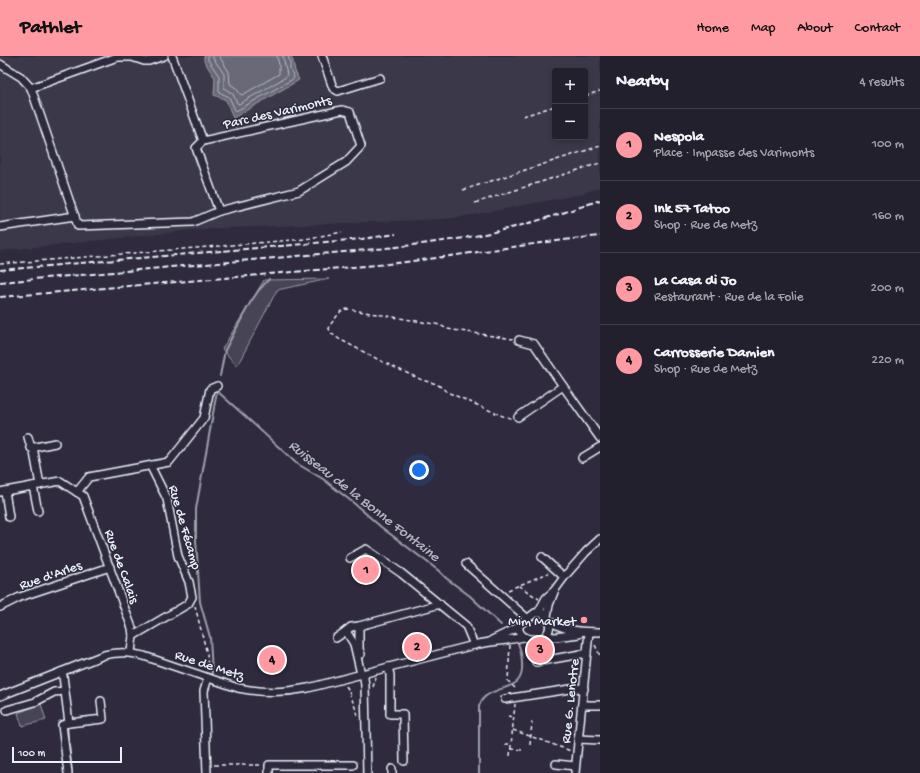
<!DOCTYPE html>
<meta charset="utf-8">
<style>
body{margin:0;font-family:"Gochi Hand",sans-serif;background:#2f2d3a;color:#f1f3f6}
.controls{position:absolute;right:12px;top:12px;display:grid;overflow:hidden;border-radius:4px;box-shadow:0 2px 6px #0003}
.controls button{width:36px;height:36px;display:grid;place-items:center;padding:0;border:0;border-bottom:1px solid #403e4a;background:#23202e;color:#f1f3f6;font:20px sans-serif}
.scale{position:absolute;left:12px;bottom:10px;width:110px;box-sizing:border-box;padding-left:4px;border:2px solid #e8f1f8;border-top:0;font-size:11px;line-height:14px;white-space:nowrap;color:#e8f1f8;-webkit-text-stroke:3px #2f2a3d;paint-order:stroke}
.you{position:absolute;left:419px;top:414px;width:14px;height:14px;margin:-10px;border:3px solid #fff;border-radius:50%;background:#1a73e8;box-shadow:0 0 0 6px #1a73e833}
.badge{display:grid;place-items:center;width:26px;height:26px;border-radius:50%;background:#ff9aa2;color:#111;font-size:13px;font-weight:700}
.pin{position:absolute;translate:-50% -50%;border:2px solid #fff;box-shadow:0 1px 4px #0006}
.list{margin:0;padding:0;list-style:none}
h2{display:flex;justify-content:space-between;align-items:center;height:52px;margin:0;padding:0 16px;font-size:17px}
h2 small{font-size:13px;font-weight:400;color:#a3a3aa}
.list li{display:grid;grid-template-columns:26px 1fr auto;gap:12px;align-items:center;box-sizing:border-box;height:72px;padding:0 16px;border-top:1px solid #403e4a}
.list b{display:block;font-size:15px;white-space:nowrap}
.list p{margin:0;font-size:13px;white-space:nowrap;color:#a3a3aa}
.list em{font-size:13px;font-style:normal;color:#a3a3aa}
.map{position:relative;flex:none;width:600px;height:717px;overflow:hidden}
header{display:flex;align-items:center;gap:24px;box-sizing:border-box;height:56px;padding:0 20px;background:#ff9aa2;color:#111}
header strong{font-size:19px}
nav{display:flex;gap:22px;margin-inline-start:auto;font-size:14px}
main{display:flex}
aside{flex:1;background:#23202e}
.map>svg:first-child{display:block}
</style>
<header>
<strong>Pathlet</strong>
<nav><a>Home</a><a>Map</a><a>About</a><a>Contact</a></nav>
</header>
<main>
<div class="map">
<svg width="600" height="717" viewBox="0 0 600 717">
<rect width="100%" height="100%" fill="#2f2a3d"/>
<filter id="ink" filterUnits="userSpaceOnUse"><feTurbulence type="fractalNoise" baseFrequency=".025" numOctaves="2"/><feDisplacementMap in="SourceGraphic" scale="8" xChannelSelector="R" yChannelSelector="G"/><feConvolveMatrix kernelMatrix="1 2 1 2 8 2 1 2 1" color-interpolation-filters="sRGB"/></filter>
<g filter="url(#ink)">
<path fill="#3b3749" fill-rule="evenodd" d="M0,0H600V131L582,138L473,159L445,163L204,173L0,195ZM555,15H585V81H555Z"/>
<g fill="#464455" stroke="#979aa6">
<polygon points="329,223 277,234 237,310 222,293 264,224"/>
<polygon points="41,648 46,664 22,670 18,657"/>
</g>
<polygon fill="#696978" stroke="#9c9fab" points="204,0 291,0 293,5 295,15 299,24 233,62 226,44 214,39 215,22 204,5"/>
<g fill="none" stroke-linecap="round" stroke-linejoin="round">
<g stroke="#b5bbc5" stroke-width="1">
<polyline points="208,0 208,4 219,20 219,36 229,41 235,54 236,55 293,23 294,21 290,13 290,6 288,0"/>
<polyline points="213,0 213,2 224,18 224,32 233,38 237,47 239,48 286,21 287,19 283,0"/>
<polyline points="219,0 229,16 230,28 236,32 240,38 242,39 279,18 279,9 277,0"/>
</g>
<g stroke="#9c9fab" stroke-width="2">
<polyline points="220,320 225,294 243,260 250,247 259,234 269,223"/>
<polyline points="217,335 246,361 296,407 323,423 356,449 381,471 439,515 446,522 470,540 501,569"/>
<polyline points="212,618 210,581 200,546 196,484 196,453 217,335"/>
<polyline points="67,668 72,717"/>
<path d="M479,717V650C481,646 482,642 486,640C502,628 524,635 522,608C522,600 521,595 518,587"/>
</g>
<defs>
<g id="minor">
<polyline points="120,0 31,32 78,170 193,166 219,155 196,92 203,85"/>
<polyline points="172,0 203,85 342,54 350,56 361,90 346,106 299,135 219,155"/>
<polyline points="322,0 333,32 338,35 380,22"/>
<polyline points="119,1 132,1 144,5 149,5 164,0"/>
<polyline points="0,8 21,21 31,32"/>
<polyline points="0,171 75,160"/>
<polyline points="519,284 534,288 563,330 600,382"/>
<polyline points="518,361 563,330"/>
<polyline points="28,381 31,392 55,387"/>
<polyline points="33,391 40,429"/>
<polyline points="582,402 600,391"/>
<polyline points="33,430 38,455"/>
<polyline points="5,435 9,461"/>
<polyline points="0,436 60,425 83,440 132,572 133,580 131,596"/>
<polyline points="77,436 89,421 169,406 204,362 210,333 217,330"/>
<polyline points="542,501 564,521"/>
<polyline points="350,502 366,493 401,517 466,570 474,589"/>
<polyline points="466,508 528,563"/>
<polyline points="0,551 20,541 110,511"/>
<path d="M535,557C541,556 546,557 548,563C558,589 515,589 519,569Z"/>
<polyline points="538,557 546,542 554,535 565,520 586,496 600,483"/>
<polyline points="547,560 549,549 554,536"/>
<path d="M549,565C566,575 580,576 600,576"/>
<polyline points="359,570 359,593 361,598"/>
<polyline points="346,575 351,571 359,570 440,548"/>
<polyline points="133,580 188,548 192,541 189,526 178,500 167,443 152,413 152,409"/>
<polyline points="546,580 555,581 579,578"/>
<polyline points="336,582 346,575 354,588 361,618"/>
<polyline points="492,584 519,571"/>
<polyline points="536,606 581,598 587,598"/>
<polyline points="388,611 390,619 390,658 403,658 404,705"/>
<polyline points="61,616 63,620 69,667 62,669 68,717"/>
<polyline points="362,618 364,622 365,630 367,717"/>
<path d="M0,640L104,599C120,596 128,596 144,600L238,632C263,637 283,637 308,632L474,589C490,585 507,585 523,581"/>
<polyline points="505,643 577,632 584,633"/>
<polyline points="582,649 600,649"/>
<polyline points="7,654 35,646 54,636 65,635"/>
<polyline points="69,667 103,663 101,645"/>
<polyline points="578,683 600,684"/>
<polyline points="556,708 575,710"/>
<polyline points="392,713 392,717"/>
<polyline points="207,717 204,635 208,622"/>
<polyline points="269,717 269,709 353,709"/>
<polyline points="575,717 589,576"/>
</g>
</defs>
<use href="#minor" stroke="#e8f1f8" stroke-width="10"/>
<g stroke="#e8f1f8" stroke-width="1.5" stroke-dasharray="4 3" stroke-linecap="butt">
<polyline points="585,40 600,35"/>
<polyline points="523,60 555,50"/>
<polyline points="463,134 600,90"/>
<polyline points="475,147 600,107"/>
<polyline points="0,208 305,183 342,176"/>
<polyline points="511,362 505,361 447,336 437,328 422,324 383,306 339,283 332,278 329,273 330,269 341,255 347,253 440,269 447,273 513,283"/>
<polyline points="519,530 539,543"/>
<polyline points="508,534 548,517"/>
<polyline points="195,550 207,598 208,614"/>
<polyline points="510,589 508,625 517,634"/>
<polyline points="595,589 600,600"/>
<polyline points="346,630 348,633 358,659"/>
<polyline points="373,631 376,621"/>
<polyline points="508,660 514,661"/>
<polyline points="513,674 571,695"/>
<polyline points="505,688 511,688"/>
<polyline points="530,689 532,666"/>
<polyline points="511,693 523,694"/>
<polyline points="510,700 515,648"/>
<polyline points="214,709 263,709"/>
</g>
<use href="#minor" stroke="#2f2a3d" stroke-width="7"/>
<g stroke="#e8f1f8" stroke-width="2" stroke-dasharray="6 3" stroke-linecap="butt">
<polyline points="0,214 362,183 396,178"/>
<path d="M0,226L366,194C399,191 431,187 464,182C510,174 556,160 600,144"/>
<path d="M0,241L388,208C459,200 529,187 600,180"/>
</g>
</g>
</g>
<circle fill="#ff9aa2" stroke="#2f2a3d" stroke-width="1.5" cx="584" cy="564" r="4"/>
<g text-anchor="middle" stroke-width="3" stroke-linejoin="round" paint-order="stroke">
<g font-size="14" fill="#e8f1f8" stroke="#2f2a3d">
<text transform="translate(277 55) rotate(-13)" y="5">Parc des Varimonts</text>
<text transform="translate(186 471) rotate(74)" y="5">Rue de Fécamp</text>
<text transform="translate(123 510) rotate(70)" y="5">Rue de Calais</text>
<text transform="translate(50 518) rotate(-19)" y="5">Rue d'Arles</text>
<text transform="translate(210 608) rotate(18)" y="5">Rue de Metz</text>
<text transform="translate(569 645) rotate(-84)" y="5">Rue G. Lenotre</text>
</g>
<g font-size="14" fill="#e8f1f8" stroke="#2f2a3d" text-anchor="end">
<text x="576" y="569">Mim Market</text>
</g>
<g font-size="15" font-style="italic" fill="#afb4be" stroke="#2f2a3d">
<text transform="translate(365 444) rotate(38)" y="5">Ruisseau de la Bonne Fontaine</text>
</g>
</g>
</svg>
<div class="controls">
<button>+</button>
<button>−</button>
</div>
<div class="scale">100 m</div>
<div class="you"></div>
<div class="pin badge" style="left:366px;top:514px">1</div>
<div class="pin badge" style="left:417px;top:591px">2</div>
<div class="pin badge" style="left:540px;top:594px">3</div>
<div class="pin badge" style="left:272px;top:604px">4</div>
</div>
<aside>
<h2>Nearby<small>4 results</small></h2>
<ul class="list">
<li><span class="badge">1</span><div><b>Nespola</b><p>Place · Impasse des Varimonts</p></div><em>100 m</em></li>
<li><span class="badge">2</span><div><b>Ink 57 Tatoo</b><p>Shop · Rue de Metz</p></div><em>160 m</em></li>
<li><span class="badge">3</span><div><b>La Casa di Jo</b><p>Restaurant · Rue de la Folie</p></div><em>200 m</em></li>
<li><span class="badge">4</span><div><b>Carrosserie Damien</b><p>Shop · Rue de Metz</p></div><em>220 m</em></li>
</ul>
</aside>
</main>
